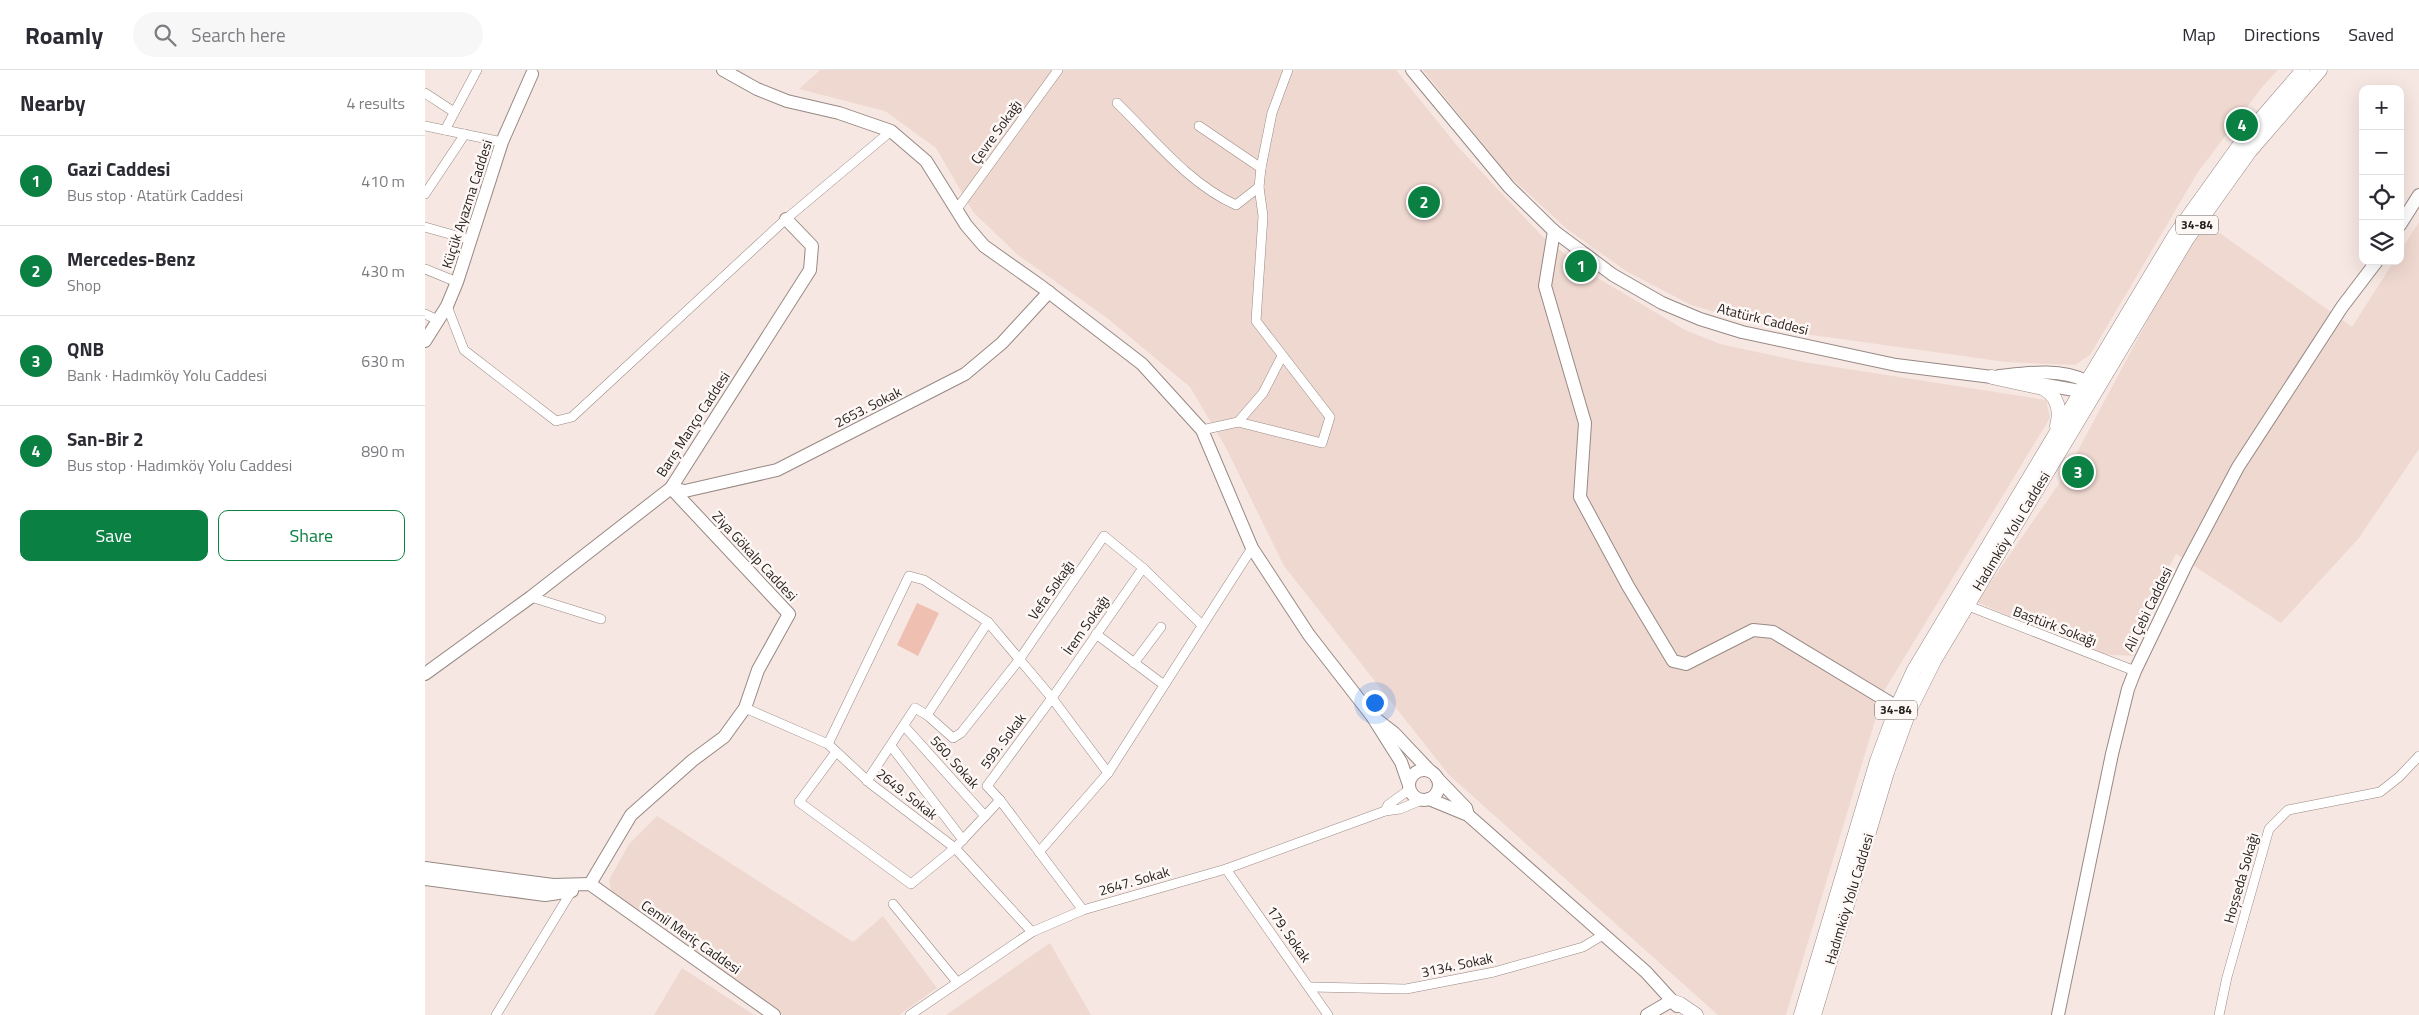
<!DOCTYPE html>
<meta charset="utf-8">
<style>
body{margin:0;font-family:"Titillium Web",sans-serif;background:#f7f7f7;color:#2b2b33}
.controls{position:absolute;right:15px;top:15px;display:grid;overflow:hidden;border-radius:10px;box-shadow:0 5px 20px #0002}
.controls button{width:45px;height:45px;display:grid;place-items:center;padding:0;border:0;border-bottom:1px solid #e1e1e2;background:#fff;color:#2b2b33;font:25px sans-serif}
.you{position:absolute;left:949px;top:632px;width:18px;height:18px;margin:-12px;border:4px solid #fff;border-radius:50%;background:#1a73e8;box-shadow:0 0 0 8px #1a73e833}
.badge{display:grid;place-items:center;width:32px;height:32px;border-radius:50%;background:#0b8043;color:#fff;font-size:16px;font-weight:700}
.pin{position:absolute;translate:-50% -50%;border:2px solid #fff;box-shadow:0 1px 5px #0006}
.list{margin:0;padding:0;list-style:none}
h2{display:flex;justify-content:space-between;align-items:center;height:65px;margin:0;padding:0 20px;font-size:21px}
h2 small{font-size:16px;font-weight:400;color:#7c7c81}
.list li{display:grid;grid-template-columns:32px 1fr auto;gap:15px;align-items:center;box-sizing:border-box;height:90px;padding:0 20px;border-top:1px solid #e1e1e2}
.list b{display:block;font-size:19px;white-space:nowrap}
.list p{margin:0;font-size:16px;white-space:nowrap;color:#7c7c81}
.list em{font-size:16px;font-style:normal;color:#7c7c81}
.actions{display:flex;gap:10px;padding:15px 20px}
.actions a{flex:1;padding:11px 0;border:1px solid #0b8043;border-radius:10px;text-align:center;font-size:18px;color:#0b8043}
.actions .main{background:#0b8043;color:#fff}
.icon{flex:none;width:28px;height:28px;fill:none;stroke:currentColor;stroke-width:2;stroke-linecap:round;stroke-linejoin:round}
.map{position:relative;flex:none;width:1994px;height:945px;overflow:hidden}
header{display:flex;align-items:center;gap:30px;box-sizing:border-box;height:70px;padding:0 25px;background:#fff;border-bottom:1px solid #e1e1e2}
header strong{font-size:24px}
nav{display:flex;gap:28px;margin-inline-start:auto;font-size:18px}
.search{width:350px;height:45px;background:#f7f7f7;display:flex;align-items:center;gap:12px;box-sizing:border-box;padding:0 18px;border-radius:28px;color:#7c7c81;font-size:19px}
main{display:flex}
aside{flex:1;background:#fff}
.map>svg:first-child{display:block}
</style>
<header>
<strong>Roamly</strong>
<div class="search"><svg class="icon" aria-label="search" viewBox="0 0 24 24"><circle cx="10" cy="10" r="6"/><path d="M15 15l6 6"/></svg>Search here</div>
<nav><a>Map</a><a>Directions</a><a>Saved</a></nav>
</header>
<main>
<aside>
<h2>Nearby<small>4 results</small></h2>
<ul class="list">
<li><span class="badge">1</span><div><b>Gazi Caddesi</b><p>Bus stop · Atatürk Caddesi</p></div><em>410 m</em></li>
<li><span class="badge">2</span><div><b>Mercedes-Benz</b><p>Shop</p></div><em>430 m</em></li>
<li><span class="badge">3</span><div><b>QNB</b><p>Bank · Hadımköy Yolu Caddesi</p></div><em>630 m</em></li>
<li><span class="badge">4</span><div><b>San-Bir 2</b><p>Bus stop · Hadımköy Yolu Caddesi</p></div><em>890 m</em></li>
</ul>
<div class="actions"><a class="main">Save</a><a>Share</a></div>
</aside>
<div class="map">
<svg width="1994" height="945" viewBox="0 0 1994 945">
<rect width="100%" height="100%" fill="#f7e7e2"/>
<g fill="#efd8d0">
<polygon points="395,0 971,0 1034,78 1117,166 1161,201 1260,260 1295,274 1378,292 1621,330 1625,348 1459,621 1361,945 1293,945 1024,705 859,496 801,378 765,317 682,248 593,185 548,142 511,78 460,41 374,19"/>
<polygon points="998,0 1853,0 1838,16 1773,102 1665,285 1650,295 1581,292 1352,260 1266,235 1201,201 1142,159 1082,104"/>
<polygon points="1994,152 1994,379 1934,468 1856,553 1751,484 1725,531 1709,586 1671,584 1552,532 1640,405 1761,178 1782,154 1927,257 1969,191 1975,191 1975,181"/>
<polygon points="232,746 428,872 458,846 512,918 474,945 358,945 186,821 184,810 204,774"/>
<polygon points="625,873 666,945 521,945"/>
<polygon points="257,898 329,945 229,945"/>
</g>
<polygon fill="#efc0b1" points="492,533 514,543 493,586 472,575"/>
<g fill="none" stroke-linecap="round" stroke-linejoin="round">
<defs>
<g id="street">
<polyline points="0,23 29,42"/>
<path d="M692,33C729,69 764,114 811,135L834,117"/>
<polyline points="0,56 77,72"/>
<polyline points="774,56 836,98"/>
<polyline points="20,60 52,0"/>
<polyline points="0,124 40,64"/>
<polyline points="532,139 633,0"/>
<polyline points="0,157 46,170"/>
<polyline points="0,199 32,212"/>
<polyline points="22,236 39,280 131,351 147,347 361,149 466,61"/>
<polyline points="0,244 13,250"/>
<polyline points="813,352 838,323 857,286"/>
<polyline points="777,360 813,352 897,373 905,347 831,251 838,146 834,117 836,98 847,43 863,0"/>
<polyline points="106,527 176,549"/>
<polyline points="1541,535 1710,601"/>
<polyline points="563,552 502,645 528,668 536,663 594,590 679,466 718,498 777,555"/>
<polyline points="671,564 739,615"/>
<polyline points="709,593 736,557"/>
<polyline points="320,638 403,674 446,714 530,778 607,862"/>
<polyline points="480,657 560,746"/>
<polyline points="403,674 484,506 499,510 563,552 627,628 683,703"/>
<polyline points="466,676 538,770"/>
<polyline points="411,682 374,732 486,814 530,778 575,730 658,840"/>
<polyline points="442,711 490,638 502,645"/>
<polyline points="575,730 562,716 627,628 718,498"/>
<polyline points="960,741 963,735 985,719"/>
<polyline points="614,782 683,703 827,478"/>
<polyline points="801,799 903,945"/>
<polyline points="468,834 532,912"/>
<polyline points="885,917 981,919 1069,902 1158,877 1178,865"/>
<polyline points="71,945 146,822"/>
<polyline points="485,945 607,862 658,840 801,799 960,741 975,739 999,729"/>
<polyline points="1794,945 1802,907 1844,759 1863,740 1955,722 1974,707 1994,686"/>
</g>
<g id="secondary">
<polyline points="298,0 332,19 362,31 414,43 466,61 501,91 541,155 559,176 617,217 717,294 777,360 827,478 884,565 947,646 976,692 984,715"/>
<polyline points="987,0 1084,117 1129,161 1188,205 1237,233 1275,249 1317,262 1471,295 1575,308"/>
<polyline points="1975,155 1994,125"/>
<polyline points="1129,161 1120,216 1160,353 1155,427 1203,516 1248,591 1261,594 1328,560 1348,562 1472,637"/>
<polyline points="0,271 22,236 32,212 77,72 107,4"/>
<path d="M1574,306C1603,303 1634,298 1661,311"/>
<polyline points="1610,313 1655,321"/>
<polyline points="246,418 260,421 352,400 540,304 577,273 624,222"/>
<polyline points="0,604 106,527 246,418 385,200 387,176 361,149"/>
<polyline points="951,649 969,663 1005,701"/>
<circle cx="999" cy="715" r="15"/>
<polyline points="1012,708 1041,738 1043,745"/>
<polyline points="1004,729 1043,745 1221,902 1252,936"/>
<polyline points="0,798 128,815 165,814 349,945"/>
<polyline points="0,809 120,825 147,821"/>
<polyline points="165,814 206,745 268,690 299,667 320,638 333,600 364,544 246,418"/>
<polyline points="1222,945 1246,931"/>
<polyline points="1633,945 1687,684 1703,619 1710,601 1761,495 1813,397 1917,237 1952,191"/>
</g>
<g id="primary">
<path d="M1567,307L1618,318C1633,326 1636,341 1632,356"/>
<polyline points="1246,931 1255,934 1271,945"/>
<polyline points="1376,945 1452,691 1472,637 1489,600 1750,165 1821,66 1878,0"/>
<polyline points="1389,945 1462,702 1485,639 1509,591 1762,169 1825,81 1895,0"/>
</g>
</defs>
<use href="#street" stroke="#978984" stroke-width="10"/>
<use href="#secondary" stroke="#978984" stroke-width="14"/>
<use href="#primary" stroke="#978984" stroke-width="15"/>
<use href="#street" stroke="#fff" stroke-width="9"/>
<use href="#secondary" stroke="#fff" stroke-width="12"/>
<use href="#primary" stroke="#fff" stroke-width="14"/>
</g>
<g text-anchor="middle" stroke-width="5" stroke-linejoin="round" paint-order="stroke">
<g fill="#fdf7f5" stroke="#686260" stroke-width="1">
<rect x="1751" y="145.5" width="42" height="19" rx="4"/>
<rect x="1450" y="630.5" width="42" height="19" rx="4"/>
</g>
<g font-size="12" font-weight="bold" fill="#282220">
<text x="1772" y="159">34-84</text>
<text x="1471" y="644">34-84</text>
</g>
<g font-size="14" fill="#282220" stroke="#fdf7f5">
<text transform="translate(571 62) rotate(-54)" y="5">Çevre Sokağı</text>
<text transform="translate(42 134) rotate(-72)" y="5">Küçük Ayazma Caddesi</text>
<text transform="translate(1338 249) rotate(14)" y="5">Atatürk Caddesi</text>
<text transform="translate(443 337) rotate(-27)" y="5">2653. Sokak</text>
<text transform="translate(268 354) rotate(-57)" y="5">Barış Manço Caddesi</text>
<text transform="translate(1586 461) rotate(-59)" y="5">Hadımköy Yolu Caddesi</text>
<text transform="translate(330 486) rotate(47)" y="5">Ziya Gökalp Caddesi</text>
<text transform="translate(626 520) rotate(-55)" y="5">Vefa Sokağı</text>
<text transform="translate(1723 539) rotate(-64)" y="5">Ali Çebi Caddesi</text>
<text transform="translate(661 555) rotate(-55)" y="5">İrem Sokağı</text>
<text transform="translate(1630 556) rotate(21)" y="5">Baştürk Sokağı</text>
<text transform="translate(578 671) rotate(-53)" y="5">599. Sokak</text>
<text transform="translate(530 692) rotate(48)" y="5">560. Sokak</text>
<text transform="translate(482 724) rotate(38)" y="5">2649. Sokak</text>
<text transform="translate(1816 808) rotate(-74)" y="5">Hoşseda Sokağı</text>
<text transform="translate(709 811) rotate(-16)" y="5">2647. Sokak</text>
<text transform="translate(1424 829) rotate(-73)" y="5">Hadımköy Yolu Caddesi</text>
<text transform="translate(864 864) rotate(55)" y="5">179. Sokak</text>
<text transform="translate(266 867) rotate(35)" y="5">Cemil Meriç Caddesi</text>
<text transform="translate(1032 895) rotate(-12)" y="5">3134. Sokak</text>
</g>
</g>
</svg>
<div class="controls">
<button>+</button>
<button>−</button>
<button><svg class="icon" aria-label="locate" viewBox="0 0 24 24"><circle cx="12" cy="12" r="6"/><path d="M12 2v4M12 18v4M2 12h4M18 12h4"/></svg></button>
<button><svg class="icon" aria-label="layers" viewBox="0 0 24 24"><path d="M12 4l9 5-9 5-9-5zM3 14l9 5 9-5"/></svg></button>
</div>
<div class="you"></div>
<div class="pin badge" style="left:1156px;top:196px">1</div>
<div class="pin badge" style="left:999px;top:132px">2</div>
<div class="pin badge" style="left:1653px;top:402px">3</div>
<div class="pin badge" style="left:1817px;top:55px">4</div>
</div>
</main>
